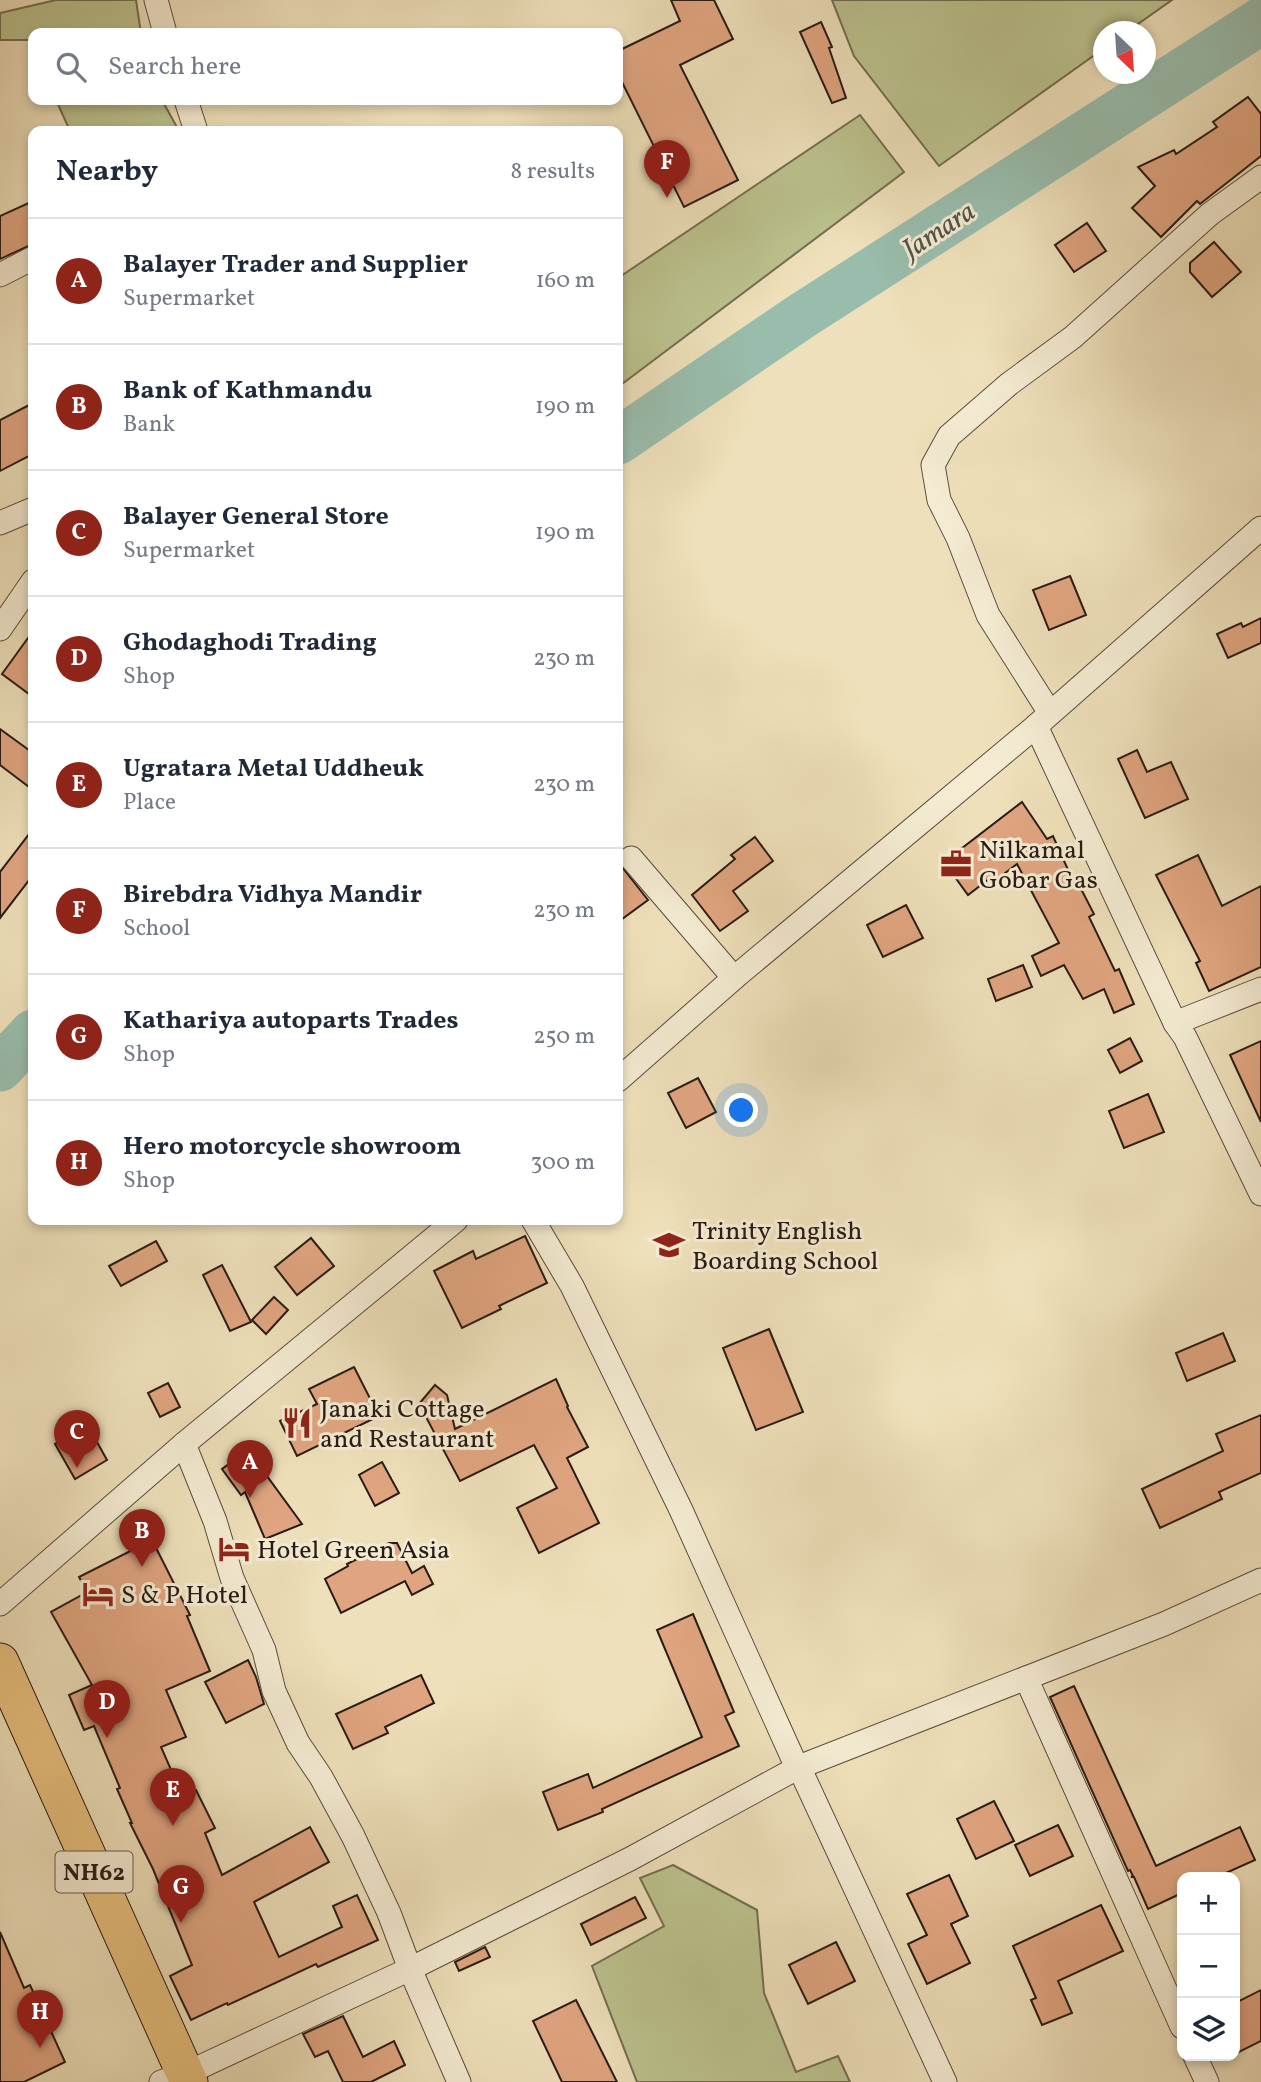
<!DOCTYPE html>
<meta charset="utf-8">
<style>
body{margin:0;font-family:Vollkorn,serif;background:#f2f2f3;color:#1f2937}
.controls{position:absolute;right:21px;bottom:21px;display:grid;overflow:hidden;border-radius:14px;box-shadow:0 4px 10px #0003}
.controls button{width:63px;height:63px;display:grid;place-items:center;padding:0;border:0;border-bottom:2px solid #e0e1e3;background:#fff;color:#1f2937;font:35px sans-serif}
.compass{position:absolute;left:1093px;top:21px;width:63px;height:63px;border-radius:50%;background:#fff;box-shadow:0 4px 10px #0003;rotate:155deg}
.you{position:absolute;left:742px;top:1111px;width:24px;height:24px;margin:-18px;border:5px solid #fff;border-radius:50%;background:#1a73e8;box-shadow:0 0 0 10px #1a73e833}
.badge{display:grid;place-items:center;width:46px;height:46px;border-radius:50%;background:#8f2418;color:#fff;font-size:23px;font-weight:700}
.pin{position:absolute;translate:-50% -58px;filter:drop-shadow(0 2px 4px #0008)}
.pin::after{content:'';position:absolute;top:37px;width:24px;height:21px;background:inherit;clip-path:polygon(0 0,100% 0,50% 100%)}
.list{margin:0;padding:0;list-style:none}
h2{display:flex;justify-content:space-between;align-items:center;height:91px;margin:0;padding:0 28px;font-size:30px}
h2 small{font-size:23px;font-weight:400;color:#747a83}
.list li{display:grid;grid-template-columns:46px 1fr auto;gap:21px;align-items:center;box-sizing:border-box;height:126px;padding:0 28px;border-top:2px solid #e0e1e3}
.list b{display:block;font-size:26px;white-space:nowrap}
.list p{margin:0;font-size:23px;white-space:nowrap;color:#747a83}
.list em{font-size:23px;font-style:normal;color:#747a83}
.icon{flex:none;width:38px;height:38px;fill:none;stroke:currentColor;stroke-width:2;stroke-linecap:round;stroke-linejoin:round}
.map{position:relative;flex:none;width:1261px;height:2082px;overflow:hidden}
.search{position:absolute;background:#fff;box-shadow:0 4px 10px #0003;left:28px;top:28px;width:595px;height:77px;display:flex;align-items:center;gap:18px;box-sizing:border-box;padding:0 24px;border-radius:14px;color:#747a83;font-size:26px}
.panel{position:absolute;background:#fff;box-shadow:0 4px 10px #0003;left:28px;top:126px;width:595px;height:1099px;border-radius:14px}
.map>svg:first-child{display:block}
</style>
<div class="map">
<svg width="1261" height="2082" viewBox="0 0 1261 2082">
<rect width="100%" height="100%" fill="#eee0ba"/>
<filter id="stains"><feTurbulence type="fractalNoise" baseFrequency=".00286" numOctaves="4"/><feColorMatrix values="0 0 0 0 .2 0 0 0 0 .09 0 0 0 0 .02 0 0 0 .5 -.17"/></filter>
<radialGradient id="worn" r=".72"><stop offset=".6" stop-color="#630" stop-opacity="0"/><stop offset="1" stop-color="#630" stop-opacity=".3"/></radialGradient>
<g fill="#bbc28e" stroke="#726e51" stroke-width="2">
<polygon points="56,0 136,0 141,33 33,33 33,48 30,40 0,40 0,13"/>
<polygon points="832,0 1172,0 1128,31 1104,32 1103,49 939,166 854,56"/>
<polygon points="56,100 162,100 179,131 70,131"/>
<polygon points="860,115 904,172 618,387 618,278"/>
<polygon points="673,1865 757,1910 764,1993 796,2072 838,2056 850,2082 637,2082 592,1966 664,1926 640,1878"/>
</g>
<g fill="none" stroke-linecap="round" stroke-linejoin="round">
<g stroke="#99bdad" stroke-width="47">
<polyline points="618,441 800,317 1261,21"/>
<polyline points="0,1068 33,1033"/>
</g>
</g>
<g fill="#e0a580" stroke="#291b14" stroke-width="2">
<polygon points="671,0 714,0 733,39 680,65 738,180 684,207 618,74 618,51 680,21"/>
<polygon points="821,22 832,47 829,48 846,98 832,103 800,32"/>
<polygon points="1248,97 1261,114 1261,156 1200,204 1197,201 1161,237 1132,208 1155,186 1138,167 1174,150 1176,154 1217,127 1213,122"/>
<polygon points="33,201 33,244 0,259 0,216"/>
<polygon points="1087,223 1106,251 1074,272 1055,245"/>
<polygon points="1214,242 1241,272 1212,297 1190,272 1190,263"/>
<polygon points="33,403 33,454 0,471 0,420"/>
<polygon points="1070,576 1086,615 1049,630 1033,590"/>
<polygon points="1261,618 1261,643 1228,658 1217,634 1241,623 1243,627"/>
<polygon points="33,631 33,697 2,674"/>
<polygon points="0,729 33,753 33,790 0,765"/>
<polygon points="1137,750 1147,772 1171,762 1188,799 1145,818 1118,759"/>
<polygon points="1022,802 1047,839 1053,836 1073,881 1076,879 1094,914 1089,917 1115,971 1119,969 1134,1004 1114,1013 1104,989 1083,999 1064,965 1041,976 1032,956 1059,943 1017,864 992,883 989,879 968,895 944,862"/>
<polygon points="33,829 33,875 0,918 0,872"/>
<polygon points="755,837 773,861 733,891 748,911 720,931 692,895 735,859 731,855"/>
<polygon points="1198,855 1222,906 1261,886 1261,967 1209,991 1196,963 1200,961 1156,875"/>
<polygon points="618,862 648,900 618,922"/>
<polygon points="906,905 923,938 883,957 867,925"/>
<polygon points="1023,965 1032,987 996,1001 988,979"/>
<polygon points="1130,1038 1142,1061 1120,1073 1108,1050"/>
<polygon points="1261,1041 1261,1122 1230,1055"/>
<polygon points="698,1078 716,1112 686,1128 668,1093"/>
<polygon points="1148,1094 1164,1132 1124,1148 1109,1111"/>
<polygon points="525,1236 547,1283 499,1306 501,1309 462,1328 434,1271 473,1251 476,1259"/>
<polygon points="311,1238 334,1266 297,1295 275,1267"/>
<polygon points="156,1241 167,1261 121,1286 109,1266"/>
<polygon points="222,1265 251,1322 230,1331 203,1275"/>
<polygon points="274,1297 288,1310 266,1334 252,1320"/>
<polygon points="769,1329 803,1412 756,1430 723,1348"/>
<polygon points="1223,1333 1235,1361 1187,1381 1176,1353"/>
<polygon points="354,1367 379,1416 297,1456 280,1421 317,1404 309,1389"/>
<polygon points="556,1379 568,1406 567,1407 588,1447 567,1458 599,1523 539,1553 517,1508 557,1488 534,1445 460,1481 419,1404 435,1385 447,1395 455,1429"/>
<polygon points="168,1383 180,1407 160,1417 148,1393"/>
<polygon points="1261,1415 1261,1473 1219,1492 1222,1499 1160,1528 1142,1489 1223,1451 1216,1434"/>
<polygon points="88,1426 107,1460 75,1479 55,1444"/>
<polygon points="248,1450 302,1524 265,1539 245,1492 241,1495 222,1469"/>
<polygon points="382,1462 399,1493 375,1506 359,1475"/>
<polygon points="152,1540 190,1615 187,1616 210,1671 166,1690 186,1737 161,1747 183,1797 196,1790 215,1828 205,1833 222,1875 310,1827 329,1862 254,1902 279,1957 342,1927 333,1906 357,1895 378,1940 318,1967 316,1964 228,2005 227,2003 191,2020 170,1976 192,1965 153,1869 130,1823 132,1823 117,1789 120,1788 94,1726 84,1730 69,1695 92,1685 51,1612 87,1592 79,1577"/>
<polygon points="389,1543 397,1543 412,1573 424,1566 433,1584 412,1595 405,1581 341,1613 325,1579 348,1566 347,1564"/>
<polygon points="693,1614 734,1712 725,1716 739,1746 602,1809 603,1812 558,1830 543,1792 588,1774 593,1788 702,1737 657,1630"/>
<polygon points="248,1660 256,1677 264,1704 226,1723 205,1682"/>
<polygon points="421,1675 434,1703 385,1727 388,1733 353,1749 336,1714"/>
<polygon points="1074,1686 1156,1866 1240,1827 1255,1860 1217,1877 1182,1877 1182,1893 1148,1909 1134,1877 1131,1877 1133,1876 1130,1870 1128,1871 1050,1697"/>
<polygon points="994,1801 1014,1841 976,1859 957,1819"/>
<polygon points="1058,1825 1073,1856 1030,1876 1015,1845"/>
<polygon points="949,1875 968,1916 951,1924 970,1963 927,1984 908,1944 927,1935 907,1894"/>
<polygon points="635,1897 646,1918 591,1945 581,1924"/>
<polygon points="1101,1905 1123,1951 1058,1981 1072,2013 1042,2025 1031,2000 1036,1998 1013,1946"/>
<polygon points="0,1932 24,1988 30,1985 65,2062 24,2082 0,2082"/>
<polygon points="836,1942 855,1981 808,2004 789,1965"/>
<polygon points="485,1947 490,1957 459,1971 455,1962"/>
<polygon points="1261,1990 1261,2041 1235,2054 1235,2003"/>
<polygon points="576,2000 617,2082 562,2082 533,2021"/>
<polygon points="343,2016 363,2057 394,2041 405,2065 371,2082 343,2082 328,2051 315,2057 303,2034"/>
</g>
<g fill="none" stroke-linecap="round" stroke-linejoin="round">
<defs>
<g id="minor">
<polyline points="156,0 165,33"/>
<polyline points="186,100 196,131"/>
<polyline points="0,275 33,258"/>
<polyline points="0,523 33,509"/>
<polyline points="0,629 33,581"/>
<polyline points="1050,713 988,615 958,538 939,500 933,465 949,436 1009,384 1073,337 1210,214 1261,177"/>
<polyline points="1036,726 1175,1023 1185,1037 1261,1194"/>
<polyline points="631,858 734,978"/>
<polyline points="1175,1023 1261,989"/>
<polyline points="618,1080 734,978 1036,726 1261,528"/>
<polyline points="533,1220 572,1286 681,1510 794,1761 799,1767 945,2082"/>
<polyline points="184,1444 215,1521 232,1578 264,1650 274,1691 298,1743 321,1777 353,1836 389,1913 410,1969 459,2082"/>
<polyline points="0,1604 184,1444 456,1220"/>
<polyline points="1026,1678 1182,2027"/>
<polyline points="1195,2056 1207,2082"/>
<polyline points="161,2082 185,2074 410,1969 630,1859 799,1767 1164,1624 1261,1580"/>
</g>
<polyline id="primary" points="0,1662 189,2082"/>
</defs>
<use href="#minor" stroke="#5a4c3e" stroke-width="25"/>
<use href="#primary" stroke="#291b14" stroke-width="39"/>
<use href="#minor" stroke="#f4ebd2" stroke-width="23"/>
<use href="#primary" stroke="#e7c07d" stroke-width="37"/>
</g>
<defs>
<symbol id="office-bare" viewBox="-9 -9 18 18"><path d="M-6-3h4V-5.5h4V-3h4V5H-6ZM-1-4.5V-3h2v-1.5ZM-6 0V1H6V0Z" fill="#8f2418" stroke="#f4ebd2" stroke-width="2.5" paint-order="stroke"/></symbol>
<symbol id="school-bare" viewBox="-9 -9 18 18"><path d="M0-5L7-2L0 1L-7-2ZM-4 1L0 2.5L4 1V4Q0 6-4 4Z" fill="#8f2418" stroke="#f4ebd2" stroke-width="2.5" paint-order="stroke"/></symbol>
<symbol id="restaurant-bare" viewBox="-9 -9 18 18"><path d="M-5-6h1v4h1v-4h1v4h1v-4h1v5L-1.5 .5V6h-2V.5L-5-1ZM5-6V6H3V1.5H1.5Q1.5-4 5-6Z" fill="#8f2418" stroke="#f4ebd2" stroke-width="2.5" paint-order="stroke"/></symbol>
<symbol id="hotel-bare" viewBox="-9 -9 18 18"><path d="M-6-4.5h1.5V1H6V5H4.5V3h-9V5H-6ZM-4 0a1.8 1.8 0 1 1 3.6 0ZM.5 0V-2.5h3Q6-2.5 6 0Z" fill="#8f2418" stroke="#f4ebd2" stroke-width="2.5" paint-order="stroke"/></symbol>
</defs>
<g fill-rule="evenodd">
<use href="#office-bare" x="934" y="842" width="44" height="44"/>
<use href="#school-bare" x="647" y="1223" width="44" height="44"/>
<use href="#restaurant-bare" x="275" y="1401" width="44" height="44"/>
<use href="#hotel-bare" x="212" y="1527" width="44" height="44"/>
<use href="#hotel-bare" x="76" y="1572" width="44" height="44"/>
</g>
<g text-anchor="middle" stroke-width="6" stroke-linejoin="round" paint-order="stroke">
<rect fill="#f4ebd2" stroke="#66594d" stroke-width="2" x="55.5" y="1851.5" width="77" height="41" rx="5"/>
<g font-size="24" font-weight="bold" fill="#291b14">
<text x="94" y="1880">NH62</text>
</g>
<g font-size="26" fill="#291b14" stroke="#f4ebd2" text-anchor="start">
<text x="979" y="858">Nilkamal<tspan x="979" dy="30">Gobar Gas</tspan></text>
<text x="692" y="1239">Trinity English<tspan x="692" dy="30">Boarding School</tspan></text>
<text x="320" y="1417">Janaki Cottage<tspan x="320" dy="30">and Restaurant</tspan></text>
<text x="257" y="1558">Hotel Green Asia</text>
<text x="121" y="1603">S &amp; P Hotel</text>
</g>
<g font-size="28" font-style="italic" fill="#50544a" stroke="#f4ebd2">
<text transform="translate(938 229) rotate(-33)" y="10">Jamara</text>
</g>
</g>
<rect width="100%" height="100%" filter="url(#stains)"/>
<rect width="100%" height="100%" fill="url(#worn)"/>
</svg>
<div class="controls">
<button>+</button>
<button>−</button>
<button><svg class="icon" aria-label="layers" viewBox="0 0 24 24"><path d="M12 4l9 5-9 5-9-5zM3 14l9 5 9-5"/></svg></button>
</div>
<svg class="compass" viewBox="-18 -18 36 36"><path d="M0-13l5 13h-10z" fill="#e53935"/><path d="M0 13l5-13h-10z" fill="#747a83"/></svg>
<div class="you"></div>
<div class="pin badge" style="left:250px;top:1498px">A</div>
<div class="pin badge" style="left:142px;top:1567px">B</div>
<div class="pin badge" style="left:77px;top:1468px">C</div>
<div class="pin badge" style="left:107px;top:1738px">D</div>
<div class="pin badge" style="left:173px;top:1826px">E</div>
<div class="pin badge" style="left:667px;top:198px">F</div>
<div class="pin badge" style="left:181px;top:1923px">G</div>
<div class="pin badge" style="left:40px;top:2048px">H</div>
<div class="search"><svg class="icon" aria-label="search" viewBox="0 0 24 24"><circle cx="10" cy="10" r="6"/><path d="M15 15l6 6"/></svg>Search here</div>
<section class="panel">
<h2>Nearby<small>8 results</small></h2>
<ul class="list">
<li><span class="badge">A</span><div><b>Balayer Trader and Supplier</b><p>Supermarket</p></div><em>160 m</em></li>
<li><span class="badge">B</span><div><b>Bank of Kathmandu</b><p>Bank</p></div><em>190 m</em></li>
<li><span class="badge">C</span><div><b>Balayer General Store</b><p>Supermarket</p></div><em>190 m</em></li>
<li><span class="badge">D</span><div><b>Ghodaghodi Trading</b><p>Shop</p></div><em>230 m</em></li>
<li><span class="badge">E</span><div><b>Ugratara Metal Uddheuk</b><p>Place</p></div><em>230 m</em></li>
<li><span class="badge">F</span><div><b>Birebdra Vidhya Mandir</b><p>School</p></div><em>230 m</em></li>
<li><span class="badge">G</span><div><b>Kathariya autoparts Trades</b><p>Shop</p></div><em>250 m</em></li>
<li><span class="badge">H</span><div><b>Hero motorcycle showroom</b><p>Shop</p></div><em>300 m</em></li>
</ul>
</section>
</div>
